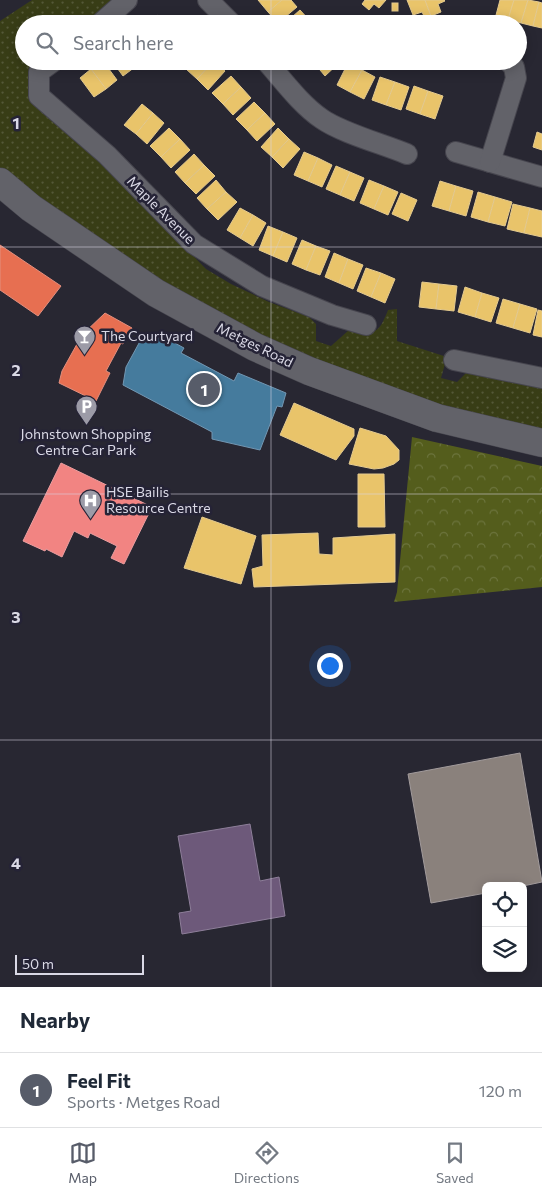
<!DOCTYPE html>
<meta charset="utf-8">
<style>
body{margin:0;font-family:Commissioner,sans-serif;background:#f2f2f3;color:#1f2937}
.controls{position:absolute;right:15px;bottom:15px;display:grid;overflow:hidden;border-radius:8px;box-shadow:0 2px 12px #0003}
.controls button{width:45px;height:45px;display:grid;place-items:center;padding:0;border:0;border-bottom:1px solid #e0e1e3;background:#fff;color:#1f2937;font:25px sans-serif}
.scale{position:absolute;left:15px;bottom:12px;width:129px;box-sizing:border-box;padding-left:5px;border:2px solid #dad9e6;border-top:0;font-size:14px;line-height:18px;white-space:nowrap;color:#dad9e6;-webkit-text-stroke:4px #252336;paint-order:stroke}
.you{position:absolute;left:329px;top:665px;width:18px;height:18px;margin:-12px;border:4px solid #fff;border-radius:50%;background:#1a73e8;box-shadow:0 0 0 8px #1a73e833}
.badge{display:grid;place-items:center;width:32px;height:32px;border-radius:50%;background:#575c69;color:#fff;font-size:16px;font-weight:700}
.pin{position:absolute;translate:-50% -50%;border:2px solid #fff;box-shadow:0 1px 5px #0006}
.list{margin:0;padding:0;list-style:none}
h2{display:flex;justify-content:space-between;align-items:center;height:65px;margin:0;padding:0 20px;font-size:21px}
h2 small{font-size:16px;font-weight:400;color:#747a83}
.list li{display:grid;grid-template-columns:32px 1fr auto;gap:15px;align-items:center;box-sizing:border-box;height:75px;padding:0 20px;border-top:1px solid #e0e1e3}
.list b{display:block;font-size:19px;white-space:nowrap}
.list p{margin:0;font-size:16px;white-space:nowrap;color:#747a83}
.list em{font-size:16px;font-style:normal;color:#747a83}
.icon{flex:none;width:28px;height:28px;fill:none;stroke:currentColor;stroke-width:2;stroke-linecap:round;stroke-linejoin:round}
.map{position:relative;flex:none;width:542px;height:987px;overflow:hidden}
.search{position:absolute;background:#fff;box-shadow:0 2px 12px #0003;left:15px;right:15px;top:15px;height:55px;display:flex;align-items:center;gap:12px;box-sizing:border-box;padding:0 18px;border-radius:28px;color:#747a83;font-size:19px}
.sheet{height:140px;background:#fff}
nav{display:flex;justify-content:space-around;align-items:center;box-sizing:border-box;height:70px;border-top:1px solid #e0e1e3;background:#fff;font-size:14px;color:#747a83}
nav a{display:grid;justify-items:center;gap:2px}
nav .on{color:#575c69}
.map>svg:first-child{display:block}
</style>
<div class="map">
<svg width="542" height="987" viewBox="0 0 542 987">
<defs>
<pattern id="grass-dots" width="8" height="8" patternUnits="userSpaceOnUse" patternTransform="scale(1.25)"><rect width="8" height="8" fill="#383d16"/><path d="M2 2h.1M6 6h.1" fill="none" stroke="#545838" stroke-width="1.8" stroke-linecap="round"/></pattern>
<pattern id="forest-crowns" width="20" height="18" patternUnits="userSpaceOnUse" patternTransform="scale(1.25)"><rect width="20" height="18" fill="#545d1c"/><path d="M2 6a3 3 0 1 1 6 0M12 15a3 3 0 1 1 6 0" fill="none" stroke="#6c743d"/></pattern>
</defs>
<rect width="100%" height="100%" fill="#282732"/>
<path fill="url(#grass-dots)" d="M32,0H115L88,24H24V61H38L30,77L164,226L206,269L231,284L269,302L309,317L316,324V341L331,346L349,330C375,333 378,336 388,310L397,309V341L447,357L441,378L457,382L466,373L542,387V435L487,423L241,333L0,174V21Z"/>
<polygon fill="url(#forest-crowns)" points="412,437 542,466 542,587 394,602 397,592"/>
<g fill="#e9c46a" stroke="#e4ca8f">
<polygon points="258,0 282,0 268,12"/>
<polygon points="282,0 291,0 297,7 278,23 268,12"/>
<polygon points="365,0 386,0 379,8 374,4 369,10 362,4"/>
<polygon points="407,0 425,0 431,16 425,18 422,12 413,15"/>
<polygon points="425,0 444,0 445,1 438,4 441,12 431,16"/>
<polygon points="500,0 514,0 508,22 495,19"/>
<polygon points="514,0 528,0 521,23 508,19"/>
<polygon points="528,0 539,2 533,26 521,23"/>
<polygon points="539,2 542,3 542,28 533,26"/>
<rect x="392" y="3" width="6" height="8"/>
<polygon points="300,10 310,21 307,24 284,24"/>
<polygon points="158,15 167,24 148,24"/>
<polygon points="103,61 117,80 106,89 91,69"/>
<polygon points="112,61 130,61 135,67 123,76"/>
<polygon points="193,61 214,61 197,79 186,69"/>
<polygon points="214,61 225,71 208,90 197,79"/>
<polygon points="318,61 341,61 325,76 315,64"/>
<polygon points="348,63 362,70 350,92 337,85"/>
<polygon points="91,69 106,89 94,97 80,78"/>
<polygon points="362,70 375,77 364,99 350,92"/>
<polygon points="231,76 241,87 223,104 212,93"/>
<polygon points="380,77 395,82 386,105 372,100"/>
<polygon points="395,82 409,87 401,110 386,105"/>
<polygon points="414,86 428,91 420,114 406,109"/>
<polygon points="241,87 251,98 233,115 223,104"/>
<polygon points="428,91 443,96 435,119 420,114"/>
<polygon points="254,102 265,113 247,130 236,119"/>
<polygon points="142,104 153,113 136,134 124,125"/>
<polygon points="153,113 164,123 147,144 136,134"/>
<polygon points="265,113 275,124 257,141 247,130"/>
<polygon points="169,128 180,139 161,157 150,146"/>
<polygon points="278,128 289,139 272,157 261,147"/>
<polygon points="537,132 542,134 542,150 533,147"/>
<polygon points="180,139 190,150 171,168 161,157"/>
<polygon points="289,139 300,149 283,168 272,157"/>
<polygon points="304,152 318,158 308,181 294,175"/>
<polygon points="194,154 204,165 185,183 175,172"/>
<polygon points="318,158 332,165 322,187 308,181"/>
<polygon points="204,165 215,176 196,194 185,183"/>
<polygon points="336,166 350,172 340,195 326,189"/>
<polygon points="350,172 364,178 354,201 340,195"/>
<polygon points="216,180 226,192 207,209 197,198"/>
<polygon points="369,180 384,186 374,209 360,203"/>
<polygon points="440,181 456,186 449,211 432,206"/>
<polygon points="384,186 398,192 388,215 374,209"/>
<polygon points="456,186 473,191 466,216 449,211"/>
<polygon points="226,192 237,202 218,220 207,209"/>
<polygon points="478,192 495,197 488,222 471,217"/>
<polygon points="401,193 417,200 408,221 392,214"/>
<polygon points="495,197 512,202 505,226 488,222"/>
<polygon points="513,204 530,208 524,233 507,229"/>
<polygon points="240,208 253,215 240,238 227,230"/>
<polygon points="530,208 542,211 542,237 524,233"/>
<polygon points="253,215 266,223 253,246 240,238"/>
<polygon points="268,226 283,232 273,256 259,250"/>
<polygon points="283,232 297,238 287,262 273,256"/>
<polygon points="302,240 316,246 306,270 292,264"/>
<polygon points="316,246 330,251 320,275 306,270"/>
<polygon points="334,253 348,259 339,283 325,277"/>
<polygon points="348,259 363,265 353,289 339,283"/>
<polygon points="366,268 381,273 371,297 357,291"/>
<polygon points="381,273 395,279 385,303 371,297"/>
<polygon points="422,282 439,284 436,309 419,307"/>
<polygon points="439,284 457,286 454,311 436,309"/>
<polygon points="465,287 482,293 475,317 458,312"/>
<polygon points="482,293 499,298 491,322 475,317"/>
<polygon points="503,299 520,304 513,328 496,323"/>
<polygon points="520,304 537,309 530,333 513,328"/>
<polygon points="538,310 542,311 542,337 533,335"/>
<polygon points="294,403 354,429 354,436 336,460 280,435"/>
<polygon points="360,428 386,436 399,450 399,460 394,464 383,468 374,469 349,464"/>
<polygon points="358,474 384,474 385,527 358,527"/>
<polygon points="202,517 256,536 241,584 184,568"/>
<polygon points="318,533 319,554 333,555 333,538 395,534 395,582 254,587 252,569 263,566 262,535"/>
</g>
<g fill="#e76f51" stroke="#e38f7e">
<polygon points="0,245 61,286 38,316 0,290"/>
<polygon points="105,313 132,328 123,344 121,343 106,371 110,373 96,401 59,383 62,371 82,335"/>
</g>
<polygon fill="#6d597a" stroke="#8e7f9a" points="250,824 260,881 279,877 285,916 182,934 179,913 191,911 178,836"/>
<polygon fill="#f28482" stroke="#eb9ea0" points="61,463 152,507 124,564 111,558 117,546 90,533 88,538 74,531 62,557 46,549 45,551 23,541"/>
<polygon fill="#457b9d" stroke="#7297b3" points="144,334 157,341 160,335 184,348 181,353 234,381 238,373 286,393 282,407 277,406 260,450 212,439 212,432 123,385 126,367"/>
<polygon fill="#8a817c" stroke="#a29b9c" points="520,753 542,882 523,886 486,886 486,893 431,903 408,774"/>
<g fill="none" stroke-linecap="round" stroke-linejoin="round">
<defs>
<g id="street">
<polyline points="208,0 232,24"/>
<polyline points="100,24 127,0"/>
<polyline points="54,61 39,72 39,96 107,155 194,244 262,286 332,315 366,325"/>
<path d="M266,61C283,80 300,104 322,119C342,133 383,144 407,154"/>
<polyline points="456,152 542,177"/>
<polyline points="490,162 516,78 514,67 508,61"/>
<polyline points="454,360 542,378"/>
</g>
<polyline id="secondary" points="0,182 31,208 156,293 255,347 309,371 437,418 542,443"/>
</defs>
<use href="#street" stroke="#46454e" stroke-width="22"/>
<use href="#secondary" stroke="#46454e" stroke-width="29"/>
<use href="#street" stroke="#626269" stroke-width="20"/>
<use href="#secondary" stroke="#626269" stroke-width="28"/>
</g>
<path fill="none" stroke="#dad9e6" stroke-width="1" stroke-opacity="0.55" d="M271,0V24M271,61V987M0,247H542M0,494H542M0,740H542"/>
<defs>
<symbol id="bar-pin" viewBox="-11 -11 22 30"><path d="M0 17L-7.5 6A9.5 9.5 0 1 1 7.5 6Z" fill="#9c9ba7" stroke="#252336"/><path d="M-6-5H6L.8 .8V4.5H3.5V6h-7V4.5H-.8V.8Z" fill="#fff"/></symbol>
<symbol id="parking-pin" viewBox="-11 -11 22 30"><path d="M0 17L-7.5 6A9.5 9.5 0 1 1 7.5 6Z" fill="#9c9ba7" stroke="#252336"/><path d="M-3.5-5.5H1a3.5 3.5 0 0 1 0 7H-1V5.5H-3.5ZM-1-3.4V-.6H.8a1.4 1.4 0 0 0 0-2.8Z" fill="#fff"/></symbol>
<symbol id="hospital-pin" viewBox="-11 -11 22 30"><path d="M0 17L-7.5 6A9.5 9.5 0 1 1 7.5 6Z" fill="#9c9ba7" stroke="#252336"/><path d="M-5-5h3v3.5h4V-5h3V5h-3V1.5h-4V5h-3Z" fill="#fff"/></symbol>
</defs>
<g fill-rule="evenodd">
<use href="#bar-pin" x="72" y="324" width="25" height="34"/>
<use href="#parking-pin" x="74" y="394" width="25" height="34"/>
<use href="#hospital-pin" x="78" y="488" width="25" height="34"/>
</g>
<g text-anchor="middle" stroke-width="5" stroke-linejoin="round" paint-order="stroke">
<g font-size="14" fill="#dad9e6" stroke="#252336">
<text transform="translate(161 210) rotate(45)" y="5">Maple Avenue</text>
<text transform="translate(255 345) rotate(26)" y="5">Metges Road</text>
</g>
<g font-size="14" fill="#dad9e6" stroke="#252336" text-anchor="start">
<text x="101" y="341">The Courtyard</text>
<text x="86" y="439" text-anchor="middle">Johnstown Shopping<tspan x="86" dy="16">Centre Car Park</tspan></text>
<text x="106" y="497">HSE Bailis<tspan x="106" dy="16">Resource Centre</tspan></text>
</g>
</g>
<g font-size="16" text-anchor="middle" font-weight="bold" fill="#dad9e6" stroke="#252336" stroke-width="5" stroke-linejoin="round" paint-order="stroke">
<text x="16" y="129">1</text>
<text x="16" y="376">2</text>
<text x="16" y="623">3</text>
<text x="16" y="869">4</text>
</g>
</svg>
<div class="controls">
<button><svg class="icon" aria-label="locate" viewBox="0 0 24 24"><circle cx="12" cy="12" r="6"/><path d="M12 2v4M12 18v4M2 12h4M18 12h4"/></svg></button>
<button><svg class="icon" aria-label="layers" viewBox="0 0 24 24"><path d="M12 4l9 5-9 5-9-5zM3 14l9 5 9-5"/></svg></button>
</div>
<div class="scale">50 m</div>
<div class="you"></div>
<div class="pin badge" style="left:204px;top:389px">1</div>
<div class="search"><svg class="icon" aria-label="search" viewBox="0 0 24 24"><circle cx="10" cy="10" r="6"/><path d="M15 15l6 6"/></svg>Search here</div>
</div>
<section class="sheet">
<h2>Nearby<small></small></h2>
<ul class="list">
<li><span class="badge">1</span><div><b>Feel Fit</b><p>Sports · Metges Road</p></div><em>120 m</em></li>
</ul>
</section>
<nav>
<a class="on"><svg class="icon" aria-label="map" viewBox="0 0 24 24"><path d="M3 6l6-2 6 2 6-2v14l-6 2-6-2-6 2zM9 4v14M15 6v14"/></svg>Map</a>
<a><svg class="icon" aria-label="directions" viewBox="0 0 24 24"><path d="M12 3l9 9-9 9-9-9zM9 14v-3h6M13 9l2 2-2 2"/></svg>Directions</a>
<a><svg class="icon" aria-label="saved" viewBox="0 0 24 24"><path d="M7 4h10v16l-5-4-5 4z"/></svg>Saved</a>
</nav>
